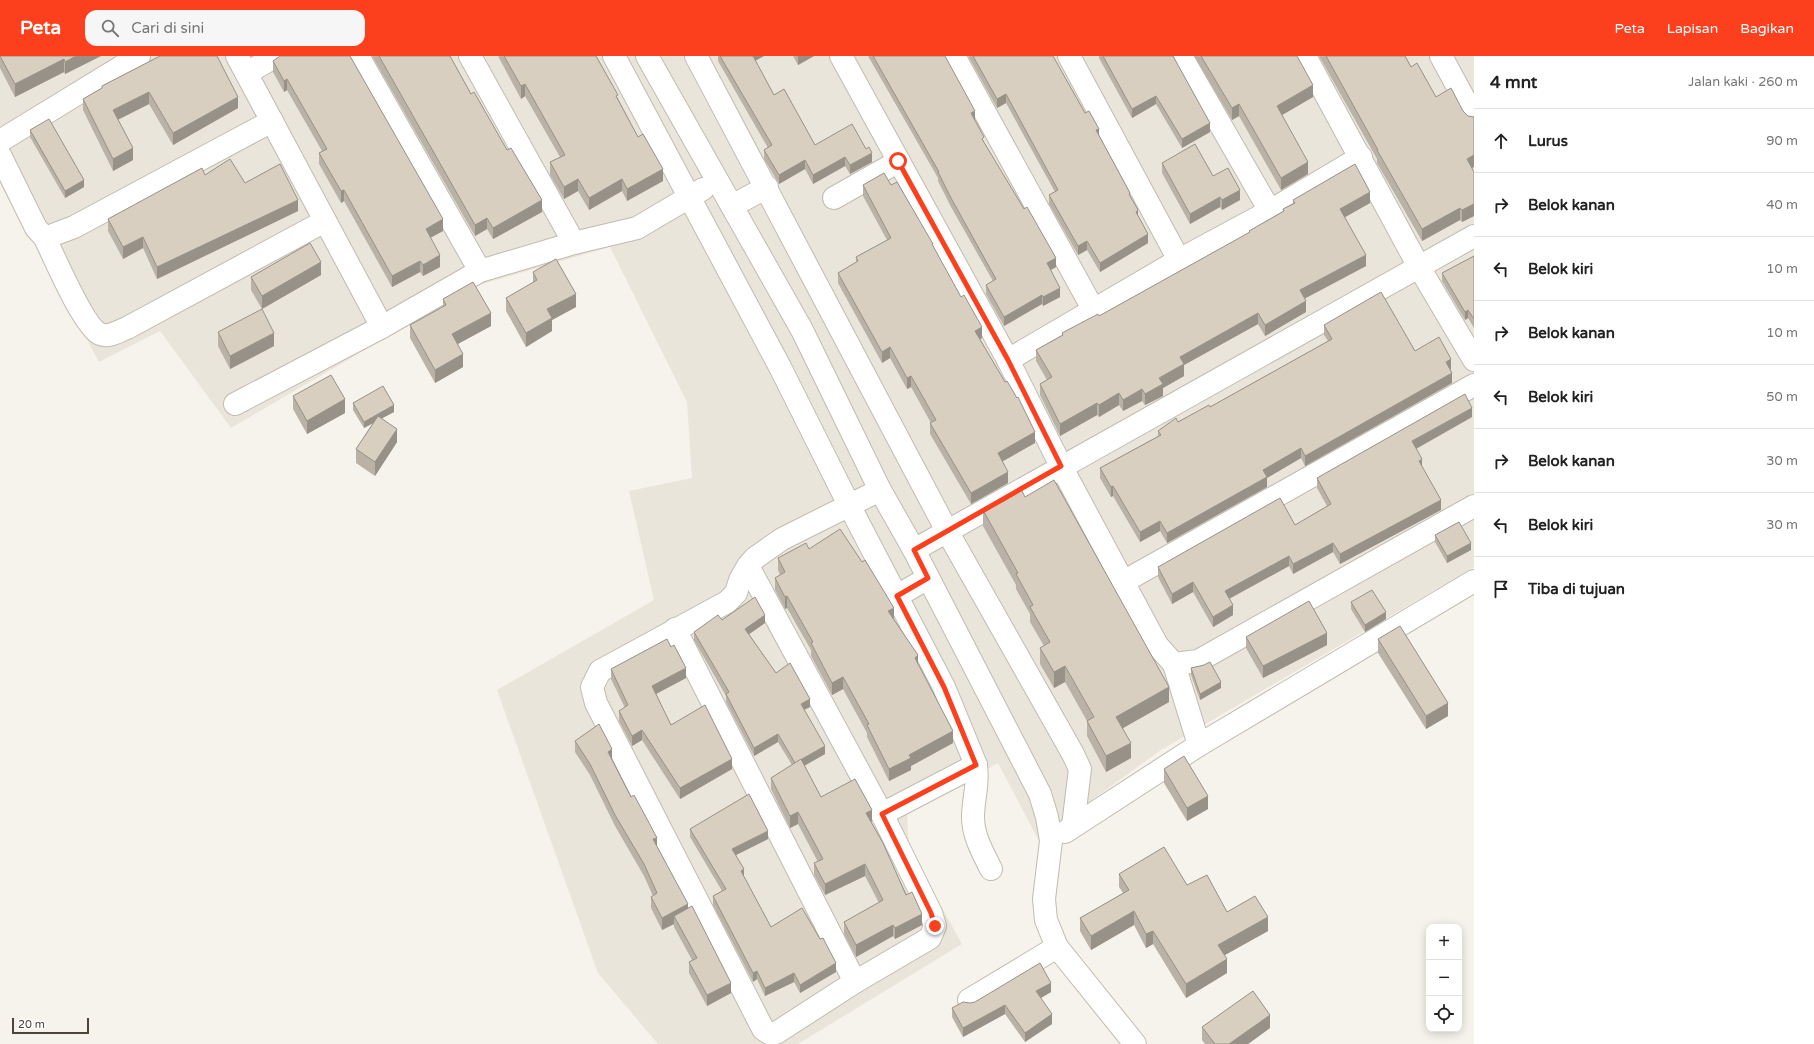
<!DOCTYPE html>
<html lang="id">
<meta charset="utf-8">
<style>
body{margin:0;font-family:"Varela Round",sans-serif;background:#f6f6f6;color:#222}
.controls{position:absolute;right:12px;bottom:12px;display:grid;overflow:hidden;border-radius:8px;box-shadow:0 2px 10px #0003}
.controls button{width:36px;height:36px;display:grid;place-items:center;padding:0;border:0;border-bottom:1px solid #e0e0e0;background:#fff;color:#222;font:20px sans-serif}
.scale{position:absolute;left:12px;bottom:10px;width:77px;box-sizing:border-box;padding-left:4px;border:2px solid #4b4439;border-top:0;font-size:11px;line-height:14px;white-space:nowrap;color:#4b4439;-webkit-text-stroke:3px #fff;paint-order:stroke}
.stop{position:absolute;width:12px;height:12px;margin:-9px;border:3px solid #fc3f1d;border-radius:50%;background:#fff}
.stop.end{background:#fc3f1d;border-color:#fff;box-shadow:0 1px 4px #0008}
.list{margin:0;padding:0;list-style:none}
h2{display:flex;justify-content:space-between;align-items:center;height:52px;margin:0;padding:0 16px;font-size:17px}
h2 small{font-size:13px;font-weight:400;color:#767676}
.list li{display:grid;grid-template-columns:26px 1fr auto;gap:12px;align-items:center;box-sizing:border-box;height:64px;padding:0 16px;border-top:1px solid #e0e0e0}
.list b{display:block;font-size:15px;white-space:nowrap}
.list em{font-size:13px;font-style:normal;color:#767676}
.icon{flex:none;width:22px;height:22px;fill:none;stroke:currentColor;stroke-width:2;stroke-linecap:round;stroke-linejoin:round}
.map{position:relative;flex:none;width:1474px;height:988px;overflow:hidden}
header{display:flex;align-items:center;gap:24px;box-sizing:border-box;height:56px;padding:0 20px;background:#fc3f1d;color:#fff}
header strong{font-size:19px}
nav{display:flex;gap:22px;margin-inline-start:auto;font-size:14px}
.search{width:280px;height:36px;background:#f6f6f6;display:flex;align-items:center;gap:10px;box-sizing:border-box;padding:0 14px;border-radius:12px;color:#767676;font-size:15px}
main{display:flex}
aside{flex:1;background:#fff}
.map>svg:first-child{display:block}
</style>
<header>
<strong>Peta</strong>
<div class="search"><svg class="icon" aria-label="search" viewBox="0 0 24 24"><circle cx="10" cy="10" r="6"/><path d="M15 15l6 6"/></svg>Cari di sini</div>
<nav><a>Peta</a><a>Lapisan</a><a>Bagikan</a></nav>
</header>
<main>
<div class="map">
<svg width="1474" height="988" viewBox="0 0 1474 988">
<rect width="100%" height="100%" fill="#f6f3ec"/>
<polygon fill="#eae5da" points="0,0 1474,0 1474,511 1161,694 1038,783 998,707 907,756 909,792 962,888 798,988 658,988 598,917 497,634 654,544 629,435 692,422 687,346 610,191 475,230 231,372 160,275 99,306 0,119"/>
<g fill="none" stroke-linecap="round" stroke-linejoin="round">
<defs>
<g id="minor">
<polyline points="237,0 382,271"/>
<polyline points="358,0 480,215"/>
<polyline points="470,0 574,187"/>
<path d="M614,0L780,311L849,449L944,631L976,709C979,727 973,743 973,761C973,780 983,797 991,813"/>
<polyline points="647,0 802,274 880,434 914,494 1040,738 1047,761 1051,785 1044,843 1046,864 1057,891 1135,988"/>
<polyline points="696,0 947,475 1073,698 1080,713 1073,770"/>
<polyline points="841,0 1008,304 1061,410 1157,589 1174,608 1198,605 1474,450"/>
<polyline points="954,0 1093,253"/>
<polyline points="1069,0 1179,204"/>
<polyline points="1181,0 1270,155"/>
<polyline points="1305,0 1419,211 1474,304"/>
<polyline points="1441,0 1474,61"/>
<polyline points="247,17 276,0"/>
<polyline points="0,85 139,0"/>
<polyline points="0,99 36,172 45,182 74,171 272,65"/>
<polyline points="834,142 899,105"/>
<polyline points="732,150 767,131"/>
<path d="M45,182C54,201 84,271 100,278C109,282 119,275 127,272L325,165"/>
<polyline points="1008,304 1179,204 1270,155 1361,101"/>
<polyline points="235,348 382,271 480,215 574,187 637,172 703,133"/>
<polyline points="914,494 1474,180"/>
<polyline points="748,510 882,758 931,857 935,870 930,882 855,926 776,977 769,977 763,973 596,647 592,631 600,615 727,546 736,537 740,524 748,510 755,502 782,483 880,434"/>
<polyline points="1123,526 1474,329"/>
<polyline points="897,540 928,522"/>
<polyline points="675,573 855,926"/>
<polyline points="1174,608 1199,689"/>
<polyline points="882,758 976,709"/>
<polyline points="1065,776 1199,689 1474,525"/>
<polyline points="969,944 1057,891"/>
</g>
</defs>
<use href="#minor" stroke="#c2bbae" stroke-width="24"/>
<use href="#minor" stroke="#fff" stroke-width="22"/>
</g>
<g fill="#bab2a6">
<polygon points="0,0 101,0 65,18 64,16 15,41 0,12"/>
<polygon points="160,0 238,52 173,89 149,48 118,64 133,104 113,115 83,54 83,43 102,32 102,30"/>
<polygon points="372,0 450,0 471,38 542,156 493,183 487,173 475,180"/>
<polygon points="498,0 596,0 638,81 663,125 627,145 622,135 589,154 578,135 564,143 550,119 550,106 560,101 525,40 521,43"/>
<polygon points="718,0 764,0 755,5 774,39 815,89 872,106 850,118 845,110 813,128 805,113 779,128 764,103 764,94 768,92 718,5"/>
<polygon points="793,0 814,0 798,9"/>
<polygon points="868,0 945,0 975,64 984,86 1056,211 1051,214 1060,241 1043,250 1042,248 1004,270 986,238 986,229 993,225 951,151 938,125 938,122"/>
<polygon points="968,0 1053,0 1085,57 1099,80 1130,140 1148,187 1100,216 1087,194 1078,199 1049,148 1049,139 1055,136 1006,47 997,52"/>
<polygon points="1099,0 1173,0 1210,76 1182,92 1156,48 1132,62 1099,2"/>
<polygon points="1194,0 1297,0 1313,41 1282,59 1308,118 1281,134 1239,60 1232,64"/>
<polygon points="1319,0 1405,0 1474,116 1474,160 1462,166 1460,164 1422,185 1377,107 1377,103"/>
<polygon points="273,5 443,175 430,182 440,211 423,220 420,216 392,231 344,145 341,147 319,108 319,97 322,95 287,34 284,36 273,16"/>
<polygon points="30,74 84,131 65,142 30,81"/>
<polygon points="1162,107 1213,120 1240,144 1222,154 1220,151 1190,168 1162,117"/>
<polygon points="205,119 245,127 298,155 157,223 143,192 123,203 108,175 108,163"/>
<polygon points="863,129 891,129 933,191 982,282 980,283 1035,387 1002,405 1008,427 971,448 930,378 930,367 931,367 911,331 907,333 890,302 882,307 838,227 838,217 856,206 856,201 887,184 863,140"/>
<polygon points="1293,144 1370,147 1345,161 1366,210 1304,243 1306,256 1265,280 1258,268 1184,309 1184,320 1163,332 1163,340 1145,349 1142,345 1123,355 1119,349 1099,361 1097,359 1060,380 1040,339 1040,328 1047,324 1036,305 1036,294 1062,279 1062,277 1099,260 1249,177 1249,175 1283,155 1283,153 1293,147"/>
<polygon points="1474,200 1474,272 1468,262 1465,264 1442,225 1442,217"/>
<polygon points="533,216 576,251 552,264 552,275 526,291 506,255 506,242 533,227"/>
<polygon points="321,219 262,253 251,234 251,221"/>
<polygon points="443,243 491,270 458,288 463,311 435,327 410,282 410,269 443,251"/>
<polygon points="1324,269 1415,295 1451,313 1450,313 1452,327 1305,410 1301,402 1267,422 1267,431 1167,487 1160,475 1140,486 1113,440 1111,441 1100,422 1100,412 1158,380 1158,375 1210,351 1328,285 1324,279"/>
<polygon points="218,276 274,290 230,313 218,290"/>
<polygon points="293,340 345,357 307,378 293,353"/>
<polygon points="353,347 394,356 382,362 397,386 375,420 356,407 356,393 373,367 364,372 353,354"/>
<polygon points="1472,361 1416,393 1422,410 1441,454 1340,508 1333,496 1293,518 1289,510 1229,543 1233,559 1213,571 1193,536 1172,548 1158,521 1158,511 1295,469 1327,450 1317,432 1317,422"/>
<polygon points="1025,441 1169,646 1123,672 1131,702 1106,716 1087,680 1087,665 1065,626 1054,632 1040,608 1040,592 1044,590 1030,566 1030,558 1016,533 1016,529 983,470 983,454"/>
<polygon points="1435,479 1471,494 1447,507 1435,486"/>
<polygon points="809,493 894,563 918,609 953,687 911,710 911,714 889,725 867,681 867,677 843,633 832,639 811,600 811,594 787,552 785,553 775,534 775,522 780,519 778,514 778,502"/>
<polygon points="1351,546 1386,563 1365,576 1351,553"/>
<polygon points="722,564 765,567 749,578 776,617 810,651 804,654 825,698 804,710 821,741 872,765 871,766 922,869 895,883 893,880 856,901 844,878 844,866 879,847 865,820 825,839 814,819 814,807 818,806 798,768 790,772 771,733 771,722 792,709 778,686 754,700 726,646 726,640 694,584 694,576"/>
<polygon points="1246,581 1327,589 1263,622 1246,592"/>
<polygon points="1378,583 1448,660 1426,673 1378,597"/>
<polygon points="1204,609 1221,632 1200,644 1191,619 1191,612"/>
<polygon points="611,613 686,622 656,638 671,669 732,713 680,743 642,684 632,690 619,665 619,655 625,652 611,623"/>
<polygon points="575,685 612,702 631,741 657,790 731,937 707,950 689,917 689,906 692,904 674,871 674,868 662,874 651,852 651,841 653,840 644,820 615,770 590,719 575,696"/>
<polygon points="1164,713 1208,753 1187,765 1164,727"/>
<polygon points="690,773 768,783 736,799 744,821 771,871 836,916 800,937 794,926 765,940 757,923 753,926 713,849 713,840 722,835 690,781"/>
<polygon points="1119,818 1187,829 1227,856 1268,875 1224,899 1227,917 1186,942 1153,888 1146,892 1134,869 1091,894 1080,875 1080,862 1123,837 1119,831"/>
<polygon points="1051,936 1040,942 1052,968 1025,986 1005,958 963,981 952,961 952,952 970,947"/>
<polygon points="1202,971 1270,972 1248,988 1205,988 1202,984"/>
</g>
<g fill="#979187">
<polygon points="76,0 101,0 65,18 65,6"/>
<polygon points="751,0 764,0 751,7"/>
<polygon points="798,0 814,0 798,9"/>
<polygon points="64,3 64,16 15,41 15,28"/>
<polygon points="287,23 287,34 284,36 284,25"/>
<polygon points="525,28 525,40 521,43 521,30"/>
<polygon points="1313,29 1313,41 1277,62 1277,50"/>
<polygon points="149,36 149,48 113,66 113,54"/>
<polygon points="1006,38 1006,47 997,52 997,43"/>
<polygon points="1156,40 1156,48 1132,62 1132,53"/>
<polygon points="238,41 238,52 173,89 173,77"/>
<polygon points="1239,48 1239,60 1232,64 1232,52"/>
<polygon points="975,55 975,64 971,66 971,57"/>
<polygon points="1210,67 1210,76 1182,92 1182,83"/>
<polygon points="1099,73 1099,81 1096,74"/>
<polygon points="133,92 133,104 113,115 113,103"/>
<polygon points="872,97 872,106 850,118 850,109"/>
<polygon points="1474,99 1474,111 1467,115 1467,103"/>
<polygon points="845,101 845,110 813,128 813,119"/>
<polygon points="805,104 805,113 779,128 779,119"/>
<polygon points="1308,106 1308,118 1281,134 1281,122"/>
<polygon points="663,113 663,125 627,145 627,133"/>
<polygon points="578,123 578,135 564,143 564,131"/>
<polygon points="622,123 622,135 589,154 589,142"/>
<polygon points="84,124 84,131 65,142 65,135"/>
<polygon points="344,134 344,145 341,147 341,135"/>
<polygon points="1240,134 1240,144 1222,154 1222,144"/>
<polygon points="1370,136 1370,147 1340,164 1340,153"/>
<polygon points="1220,141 1220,151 1190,168 1190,158"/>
<polygon points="298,144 298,155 157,223 157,211"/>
<polygon points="542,144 542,156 493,183 493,172"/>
<polygon points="1474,148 1474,160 1462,166 1462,154"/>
<polygon points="1460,152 1460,164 1422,185 1422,173"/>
<polygon points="1138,154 1138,163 1136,156"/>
<polygon points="487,162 487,173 475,180 475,169"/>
<polygon points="443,163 443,175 426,184 426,173"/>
<polygon points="1148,178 1148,187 1100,216 1100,207"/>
<polygon points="143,181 143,192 123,203 123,191"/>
<polygon points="1087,185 1087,194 1078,199 1078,190"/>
<polygon points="440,199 440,211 423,220 423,209"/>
<polygon points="1366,199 1366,210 1300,245 1300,234"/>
<polygon points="1056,202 1056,211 1047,216 1047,207"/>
<polygon points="420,205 420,216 392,231 392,220"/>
<polygon points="321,206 321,219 262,253 262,240"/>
<polygon points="1060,232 1060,241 1043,250 1043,241"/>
<polygon points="576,238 576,251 552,264 552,275 526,291 526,277 547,253"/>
<polygon points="1042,239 1042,248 1004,270 1004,261"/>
<polygon points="1306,245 1306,256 1265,280 1265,269"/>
<polygon points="1468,254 1468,262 1465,264 1465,256"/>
<polygon points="491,257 491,270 452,291 452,278"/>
<polygon points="1258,257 1258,268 1184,309 1184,320 1163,332 1163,340 1145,349 1145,338 1180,301"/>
<polygon points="982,271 982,282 975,286 975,275"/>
<polygon points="274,277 274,290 230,313 230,300"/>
<polygon points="890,291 890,302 882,307 882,296"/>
<polygon points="463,298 463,311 435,327 435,314"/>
<polygon points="1451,303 1451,313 1446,316 1446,306"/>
<polygon points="1452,317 1452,327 1305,410 1305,400"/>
<polygon points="911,320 911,331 907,333 907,322"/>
<polygon points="1142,333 1142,345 1123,355 1123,344"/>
<polygon points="1119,337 1119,349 1099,361 1099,349"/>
<polygon points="345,343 345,357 307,378 307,365"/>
<polygon points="1097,347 1097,359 1060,380 1060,368"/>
<polygon points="394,349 394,356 364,372 364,366"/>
<polygon points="1472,352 1472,361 1412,395 1412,385"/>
<polygon points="397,373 397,386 375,420 375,406"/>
<polygon points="1035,376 1035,387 998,408 998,397"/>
<polygon points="1301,392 1301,402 1267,422 1267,431 1167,487 1167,477 1263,414"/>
<polygon points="1422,403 1422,413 1419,405"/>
<polygon points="1008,416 1008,427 971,448 971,437"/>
<polygon points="1113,430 1113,440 1111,441 1111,431"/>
<polygon points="1441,444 1441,454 1340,508 1340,498"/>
<polygon points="1160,465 1160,475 1140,486 1140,476"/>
<polygon points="1333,487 1333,496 1293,518 1293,508"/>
<polygon points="1471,487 1471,494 1447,507 1447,500"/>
<polygon points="1289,500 1289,510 1225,545 1225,535"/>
<polygon points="1193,526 1193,536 1172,548 1172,538"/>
<polygon points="787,540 787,552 785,553 785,541"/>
<polygon points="1233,549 1233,559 1213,571 1213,561"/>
<polygon points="894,552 894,564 888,555"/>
<polygon points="1386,556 1386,563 1365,576 1365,569"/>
<polygon points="765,559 765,567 745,581 745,573"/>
<polygon points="1327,577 1327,589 1263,622 1263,610"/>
<polygon points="918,599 918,611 915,602"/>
<polygon points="1065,610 1065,626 1054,632 1054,616"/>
<polygon points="686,612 686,622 652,640 652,630"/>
<polygon points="843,621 843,633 832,639 832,627"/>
<polygon points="1221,626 1221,632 1200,644 1200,638"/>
<polygon points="1169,631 1169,646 1116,676 1116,661"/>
<polygon points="810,643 810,651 801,655 801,648"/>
<polygon points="1448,647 1448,660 1426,673 1426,660"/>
<polygon points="642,674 642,684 632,690 632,680"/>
<polygon points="953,675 953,687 911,710 911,714 889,725 889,713 909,699"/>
<polygon points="778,678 778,686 754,700 754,692"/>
<polygon points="1131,687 1131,702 1106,716 1106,700"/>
<polygon points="825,690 825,698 795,715 795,707"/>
<polygon points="612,693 612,705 608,696"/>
<polygon points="732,703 732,713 680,743 680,732"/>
<polygon points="1208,740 1208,753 1187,765 1187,752"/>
<polygon points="872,754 872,765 866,769 866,757"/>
<polygon points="798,756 798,768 790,772 790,760"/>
<polygon points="768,775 768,783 732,801 732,793"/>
<polygon points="657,782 657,793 653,783"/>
<polygon points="865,808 865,820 825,839 825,828"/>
<polygon points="744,813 744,821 741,815"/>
<polygon points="688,848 688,860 674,860 674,868 662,874 662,862"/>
<polygon points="1134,855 1134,869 1091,894 1091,880"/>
<polygon points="922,858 922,869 895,883 895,872"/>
<polygon points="1268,861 1268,875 1218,903 1218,889"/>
<polygon points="893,869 893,880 856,901 856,889"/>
<polygon points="1153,875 1153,888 1146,892 1146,878"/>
<polygon points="1227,903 1227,917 1186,942 1186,928"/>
<polygon points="836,907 836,916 800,937 800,929"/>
<polygon points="757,915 757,923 753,926 753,917"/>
<polygon points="794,917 794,926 765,940 765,932"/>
<polygon points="731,927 731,937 707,950 707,939"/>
<polygon points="1051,927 1051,936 1036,945 1036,935"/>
<polygon points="1005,949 1005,958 963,981 963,972"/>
<polygon points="1052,958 1052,968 1025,986 1025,977"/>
<polygon points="1270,959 1270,972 1248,988 1229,988"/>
</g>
<g fill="#d8cfc1" stroke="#979187">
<polygon points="0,0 76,0 65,6 64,3 15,28"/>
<polygon points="160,0 217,0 238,41 173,77 149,36 113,54 133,92 113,103 83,43 102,32 102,30"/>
<polygon points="280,0 350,0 443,163 426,173 440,199 423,209 420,205 392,220 344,134 341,135 319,97 327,93 287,23 284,25 273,5"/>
<polygon points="379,0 450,0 471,38 474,36 507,94 511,92 542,144 493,172 487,162 475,169"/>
<polygon points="504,0 596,0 618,39 616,40 638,81 643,78 663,113 627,133 622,123 589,142 578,123 564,131 550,106 565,99 525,28 521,30"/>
<polygon points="720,0 753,0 774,39 784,33 815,89 852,68 866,93 869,91 872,97 850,109 845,101 813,119 805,104 779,119 764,94 772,89"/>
<polygon points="873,0 945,0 975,55 971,57 984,81 982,83 1024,153 1027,151 1056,202 1047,207 1060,232 1043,241 1042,239 1004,261 986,229 996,223 951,142 938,116 939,116"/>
<polygon points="973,0 1053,0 1085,57 1089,55 1099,73 1096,74 1130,137 1129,138 1138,154 1136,156 1148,178 1100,207 1087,185 1078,190 1049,139 1058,134 1006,38 997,43"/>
<polygon points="1103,0 1173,0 1210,67 1182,83 1156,40 1132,53"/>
<polygon points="1201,0 1297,0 1313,29 1277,50 1308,106 1281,122 1239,48 1232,52"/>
<polygon points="1326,0 1405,0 1411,11 1417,7 1436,41 1451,32 1463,55 1468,60 1474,61 1474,99 1467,103 1474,116 1474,148 1462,154 1460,152 1422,173 1377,94 1378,94"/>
<polygon points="49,63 84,124 65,135 30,74"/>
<polygon points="1195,88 1213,120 1228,112 1240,134 1222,144 1220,141 1190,158 1162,107"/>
<polygon points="230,103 245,127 280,108 298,144 157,211 143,181 123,191 108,163 202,112 205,119"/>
<polygon points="1355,108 1370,136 1340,153 1366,199 1300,234 1306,245 1265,269 1258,257 1180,301 1184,308 1159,322 1163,328 1145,338 1142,333 1123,344 1119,337 1099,349 1097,347 1060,368 1040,328 1052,321 1036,294 1063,279 1062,277 1098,258 1099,260 1250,176 1249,175 1284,155 1283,153 1295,147 1293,144"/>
<polygon points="884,117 891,129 897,126 933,188 932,188 961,241 964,239 982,271 975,275 1005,326 1007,325 1017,342 1018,341 1035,376 998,397 1008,416 971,437 930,367 936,364 911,320 907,322 890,291 882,296 838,217 858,205 856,201 891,182 863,129"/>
<polygon points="310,187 321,206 262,240 251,221"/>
<polygon points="1474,200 1474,263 1468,254 1465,256 1442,217"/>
<polygon points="556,203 576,238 547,253 552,262 526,277 506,242 537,224 533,216"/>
<polygon points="473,226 491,257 452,278 463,298 435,314 410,269 446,249 443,243"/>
<polygon points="1381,236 1415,295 1439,281 1451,303 1446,306 1452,317 1305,400 1301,392 1263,414 1267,421 1167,477 1160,465 1140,476 1113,430 1111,431 1100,412 1161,379 1158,375 1176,362 1178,366 1209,349 1210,351 1332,283 1324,269"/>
<polygon points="262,253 274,277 230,300 218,276"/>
<polygon points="331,319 345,343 307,365 293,340"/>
<polygon points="383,330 394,349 364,366 353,347"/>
<polygon points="1465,338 1472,352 1412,385 1422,403 1419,405 1441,444 1340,498 1333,487 1293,508 1289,500 1225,535 1233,549 1213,561 1193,526 1172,538 1158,511 1280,442 1295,469 1331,448 1317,422"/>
<polygon points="378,360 397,373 375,406 356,393"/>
<polygon points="1054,424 1169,631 1116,661 1131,687 1106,700 1087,665 1094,661 1065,610 1054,616 1040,592 1050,586 1030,551 1033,549 1016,518 1018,517 983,454 1021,433 1025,441"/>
<polygon points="1459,466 1471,487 1447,500 1435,479"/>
<polygon points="840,473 862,506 865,504 894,552 888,555 918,599 915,602 953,675 909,699 911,702 889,713 867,669 869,668 843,621 832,627 811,587 813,586 787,540 785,541 775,522 785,516 778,502 806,487 809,493"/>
<polygon points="1372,534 1386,556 1365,569 1351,546"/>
<polygon points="755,541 765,559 745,573 776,617 790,607 810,643 801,648 825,690 795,707 778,678 754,692 726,638 729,636 694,576 718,559 722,564"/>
<polygon points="1309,545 1327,577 1263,610 1246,581"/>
<polygon points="1400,570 1448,647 1426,660 1378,583"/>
<polygon points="667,583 671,591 674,589 686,612 652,630 671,669 705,649 732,703 680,732 642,674 632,680 619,655 628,649 611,613"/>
<polygon points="1210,606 1221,626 1200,638 1191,612 1204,609"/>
<polygon points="599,668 612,693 608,696 631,741 634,739 647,763 657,782 653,783 688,848 662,862 651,841 657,837 644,808 615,759 590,708 575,685"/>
<polygon points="1184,700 1208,740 1187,752 1164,713"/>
<polygon points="801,703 821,741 855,723 872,754 866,757 883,787 906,839 912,836 922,858 895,872 893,869 856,889 844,866 883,844 865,808 825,828 814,807 823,803 798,756 790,760 771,722"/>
<polygon points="749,738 768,775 732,793 744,813 741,815 771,871 802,852 820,883 823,882 836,907 800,929 794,917 765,932 757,915 753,917 713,840 726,833 690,773"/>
<polygon points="1164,791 1187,829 1207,819 1227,856 1255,840 1268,861 1218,889 1227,903 1186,928 1153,875 1146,878 1134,855 1091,880 1080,862 1129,834 1119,818"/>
<polygon points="692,850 731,927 707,939 689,906 697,902 674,860"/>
<polygon points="1040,907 1051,927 1036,935 1052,958 1025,977 1005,949 963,972 952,952 963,946 970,947 975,946"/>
<polygon points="1253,935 1270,959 1229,988 1215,988 1202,971"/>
</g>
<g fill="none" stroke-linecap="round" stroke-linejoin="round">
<polyline stroke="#fc3f1d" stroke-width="5" points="898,105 1008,304 1061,410 914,494 928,522 897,540 944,631 976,709 882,758 931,857 935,870"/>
</g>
</svg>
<div class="controls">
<button>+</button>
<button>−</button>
<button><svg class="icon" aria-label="locate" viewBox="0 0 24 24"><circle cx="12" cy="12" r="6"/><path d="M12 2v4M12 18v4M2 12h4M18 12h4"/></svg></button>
</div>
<div class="scale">20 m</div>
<div class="stop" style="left:898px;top:105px"></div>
<div class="stop end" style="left:935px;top:870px"></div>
</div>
<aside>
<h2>4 mnt<small>Jalan kaki · 260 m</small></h2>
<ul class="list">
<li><svg class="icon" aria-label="ahead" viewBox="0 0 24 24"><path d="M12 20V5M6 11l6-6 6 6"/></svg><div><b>Lurus</b></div><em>90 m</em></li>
<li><svg class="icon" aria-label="right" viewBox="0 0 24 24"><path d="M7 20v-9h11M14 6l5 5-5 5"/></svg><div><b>Belok kanan</b></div><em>40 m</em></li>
<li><svg class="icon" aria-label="left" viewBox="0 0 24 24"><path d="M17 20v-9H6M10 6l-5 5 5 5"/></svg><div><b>Belok kiri</b></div><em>10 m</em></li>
<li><svg class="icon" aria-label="right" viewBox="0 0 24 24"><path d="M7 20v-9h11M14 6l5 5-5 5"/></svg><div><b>Belok kanan</b></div><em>10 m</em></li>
<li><svg class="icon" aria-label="left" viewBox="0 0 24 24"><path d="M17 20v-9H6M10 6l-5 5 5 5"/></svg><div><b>Belok kiri</b></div><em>50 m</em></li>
<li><svg class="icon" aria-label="right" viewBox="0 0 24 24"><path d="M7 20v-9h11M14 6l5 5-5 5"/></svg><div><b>Belok kanan</b></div><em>30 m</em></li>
<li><svg class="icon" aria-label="left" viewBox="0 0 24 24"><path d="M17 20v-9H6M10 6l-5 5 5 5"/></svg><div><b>Belok kiri</b></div><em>30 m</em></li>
<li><svg class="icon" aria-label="arrive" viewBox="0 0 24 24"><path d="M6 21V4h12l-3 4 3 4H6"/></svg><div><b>Tiba di tujuan</b></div></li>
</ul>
</aside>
</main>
